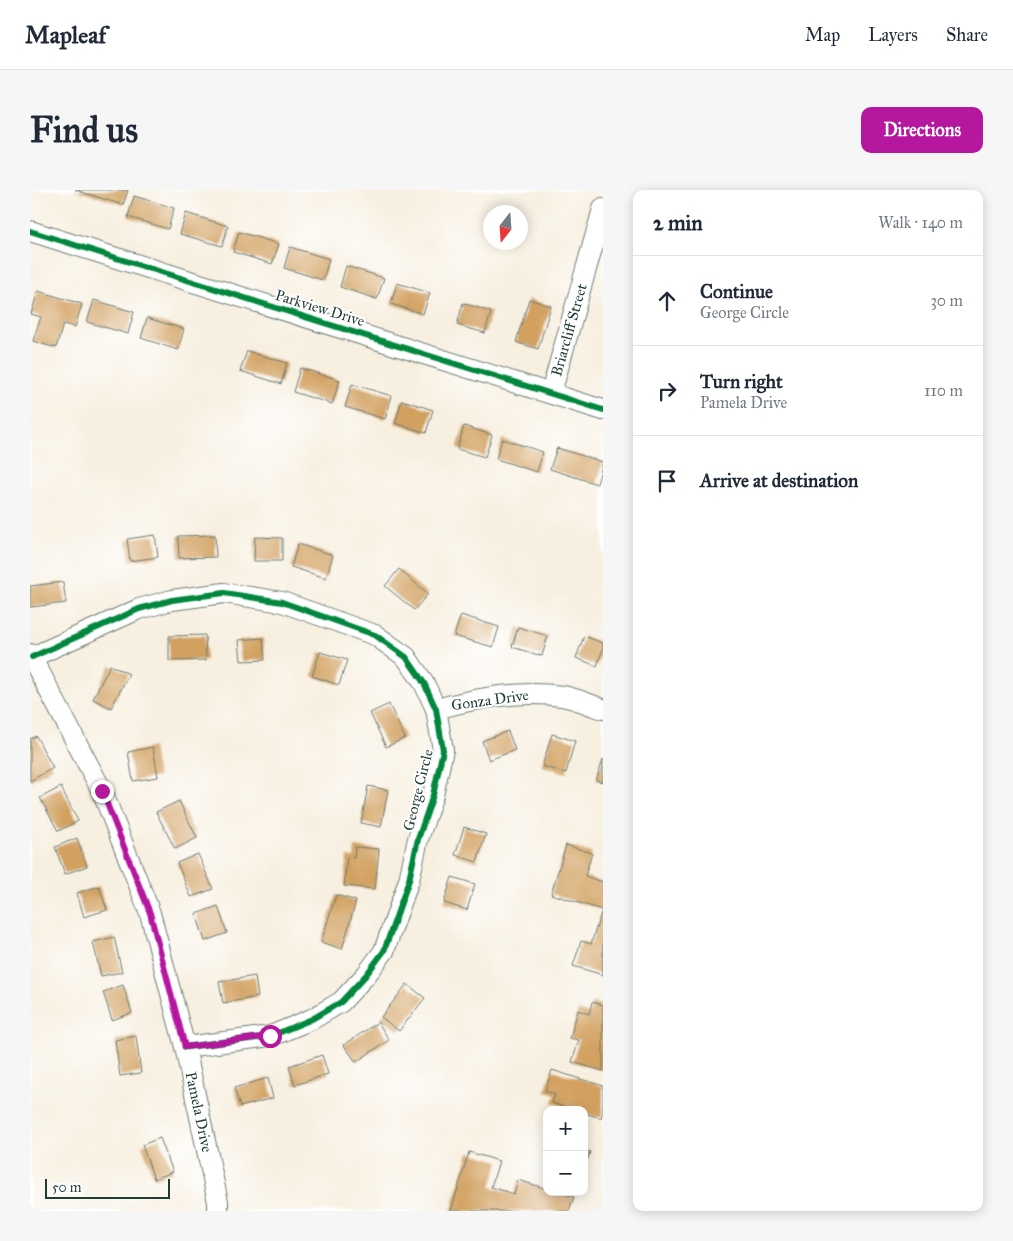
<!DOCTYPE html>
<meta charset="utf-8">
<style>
body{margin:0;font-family:"IM FELL Great Primer",serif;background:#f6f6f7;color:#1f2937}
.controls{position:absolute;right:15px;bottom:15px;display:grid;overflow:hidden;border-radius:10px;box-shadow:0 2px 12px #0003}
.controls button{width:45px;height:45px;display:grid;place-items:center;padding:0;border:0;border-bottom:1px solid #e0e1e3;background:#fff;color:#1f2937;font:25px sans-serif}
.compass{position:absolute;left:453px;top:15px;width:45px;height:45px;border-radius:50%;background:#fff;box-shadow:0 2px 12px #0003;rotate:197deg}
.scale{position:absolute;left:15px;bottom:12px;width:125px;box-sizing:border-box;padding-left:5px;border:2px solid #1f3d34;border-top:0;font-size:14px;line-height:18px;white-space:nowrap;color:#1f3d34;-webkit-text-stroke:4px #fff;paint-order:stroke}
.stop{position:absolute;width:15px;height:15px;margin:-11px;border:4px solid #b5179e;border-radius:50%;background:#fff}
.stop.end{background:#b5179e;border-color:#fff;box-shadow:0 1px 5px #0008}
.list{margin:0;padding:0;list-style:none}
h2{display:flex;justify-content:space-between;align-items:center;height:65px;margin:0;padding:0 20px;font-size:21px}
h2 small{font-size:16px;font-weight:400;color:#747a83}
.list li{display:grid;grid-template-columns:32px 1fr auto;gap:15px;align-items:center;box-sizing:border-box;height:90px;padding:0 20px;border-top:1px solid #e0e1e3}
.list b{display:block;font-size:19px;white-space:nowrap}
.list p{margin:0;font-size:16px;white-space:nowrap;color:#747a83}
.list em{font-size:16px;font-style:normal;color:#747a83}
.icon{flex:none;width:28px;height:28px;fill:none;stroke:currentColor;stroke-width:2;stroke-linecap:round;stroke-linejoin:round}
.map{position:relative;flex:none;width:573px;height:1021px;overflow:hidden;border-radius:10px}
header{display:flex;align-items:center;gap:30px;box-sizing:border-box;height:70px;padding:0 25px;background:#fff;border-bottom:1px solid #e0e1e3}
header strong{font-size:24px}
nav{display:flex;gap:28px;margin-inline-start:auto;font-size:18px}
.intro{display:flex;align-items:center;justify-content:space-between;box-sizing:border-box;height:120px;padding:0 30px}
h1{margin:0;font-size:35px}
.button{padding:12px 22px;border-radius:10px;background:#b5179e;color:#fff;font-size:18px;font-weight:700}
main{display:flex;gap:30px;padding:0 30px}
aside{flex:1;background:#fff;border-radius:10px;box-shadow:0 2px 12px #0003}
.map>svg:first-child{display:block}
</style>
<header>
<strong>Mapleaf</strong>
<nav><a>Map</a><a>Layers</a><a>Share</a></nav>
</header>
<div class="intro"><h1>Find us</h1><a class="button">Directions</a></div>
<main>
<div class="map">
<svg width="573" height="1021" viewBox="0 0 573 1021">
<rect width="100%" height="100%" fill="#fff"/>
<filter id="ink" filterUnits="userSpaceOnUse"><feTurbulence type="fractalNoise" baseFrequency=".02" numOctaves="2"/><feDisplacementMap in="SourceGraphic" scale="10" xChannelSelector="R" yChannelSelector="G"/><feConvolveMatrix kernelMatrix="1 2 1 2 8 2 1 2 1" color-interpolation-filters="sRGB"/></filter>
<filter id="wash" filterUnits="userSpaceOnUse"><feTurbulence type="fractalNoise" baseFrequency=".0096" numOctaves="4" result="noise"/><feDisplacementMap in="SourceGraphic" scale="20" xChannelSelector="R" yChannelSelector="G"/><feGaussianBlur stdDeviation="1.12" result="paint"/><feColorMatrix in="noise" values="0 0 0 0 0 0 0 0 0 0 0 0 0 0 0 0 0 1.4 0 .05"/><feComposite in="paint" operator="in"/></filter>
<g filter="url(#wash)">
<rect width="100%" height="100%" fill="#f7efdf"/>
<g id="blocks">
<g fill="#d2a161">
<polygon points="45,0 98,0 93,15"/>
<polygon points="104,6 144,18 138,39 98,27"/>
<polygon points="156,23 198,36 192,56 150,44"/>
<polygon points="209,42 249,54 242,74 203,62"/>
<polygon points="260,57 299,69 293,90 254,78"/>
<polygon points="316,76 354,88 347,109 310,97"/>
<polygon points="367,93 400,103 393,124 361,114"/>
<polygon points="8,101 52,114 45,137 33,134 26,158 3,151 11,127 1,124"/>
<polygon points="499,109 521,116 508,159 486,152"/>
<polygon points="64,110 104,122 98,144 57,132"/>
<polygon points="433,113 461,122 455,143 427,135"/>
<polygon points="117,128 154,139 148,160 111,148"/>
<polygon points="217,161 257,173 251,194 210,181"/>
<polygon points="270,178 310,190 302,214 263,202"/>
<polygon points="322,194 362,206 355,229 315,217"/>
<polygon points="372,210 403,220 396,243 365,233"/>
<polygon points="434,236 462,245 455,267 427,259"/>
<polygon points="472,249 513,262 507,282 466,269"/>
<polygon points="527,258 573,272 567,294 520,279"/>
<polygon points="125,345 128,367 100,371 97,349"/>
<polygon points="185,345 186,367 149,368 148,346"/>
<polygon points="225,347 252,348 252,371 224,371"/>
<polygon points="268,354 303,365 296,388 261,377"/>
<polygon points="369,379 398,404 384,420 355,396"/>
<polygon points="33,392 36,413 0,417 0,396"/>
<polygon points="431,425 469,437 463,457 424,446"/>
<polygon points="488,437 518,446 512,466 482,457"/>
<polygon points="175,445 176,470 139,471 139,446"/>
<polygon points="554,446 573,453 573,459 567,476 546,468"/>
<polygon points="233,448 235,470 211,471 209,450"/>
<polygon points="290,462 317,470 309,495 282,486"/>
<polygon points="80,475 99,484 81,518 63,509"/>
<polygon points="359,514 375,548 356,557 340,523"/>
<polygon points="478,541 485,560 459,570 452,551"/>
<polygon points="522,544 545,551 536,583 512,576"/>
<polygon points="6,546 23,578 0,591 0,549"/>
<polygon points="123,557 128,587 103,591 98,562"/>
<polygon points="573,569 573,592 566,590"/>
<polygon points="338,596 358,600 351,637 331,633"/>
<polygon points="31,597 48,631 28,641 10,608"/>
<polygon points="149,611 167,648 145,659 126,622"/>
<polygon points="434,637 456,644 447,672 425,665"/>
<polygon points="47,648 57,676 35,684 25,657"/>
<polygon points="536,655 562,663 555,686 573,692 573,785 543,776 551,751 561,754 572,720 521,704"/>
<polygon points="325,657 349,659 345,699 314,696 317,667 324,668"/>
<polygon points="168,664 183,699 161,707 147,673"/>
<polygon points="422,687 445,694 437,720 414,713"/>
<polygon points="69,696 77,720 54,727 47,703"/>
<polygon points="306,705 326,711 312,759 291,752"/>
<polygon points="188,716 197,743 175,751 166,724"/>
<polygon points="84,747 92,782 71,786 63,752"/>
<polygon points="225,786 228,807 193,813 189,792"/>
<polygon points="377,794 395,808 369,841 351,827"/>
<polygon points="93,795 102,823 82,830 73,802"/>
<polygon points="562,812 573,815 573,881 542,872 549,850 540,848 548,820 559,824"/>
<polygon points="348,832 359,850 326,872 314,855"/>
<polygon points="106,846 111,883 90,886 85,850"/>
<polygon points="292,865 298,884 265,895 259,876"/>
<polygon points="522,880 573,896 573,920 571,928 554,923 554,920 543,920 522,913 525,904 515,901"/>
<polygon points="238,888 243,908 210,917 204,898"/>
<polygon points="130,948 143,982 124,989 112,955"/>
<polygon points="554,960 560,962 555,977 554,977"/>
<polygon points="439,962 469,971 461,997 484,1004 488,990 517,999 517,1002 529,1002 544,1007 539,1021 421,1021"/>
</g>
</g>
</g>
<g filter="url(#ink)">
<use href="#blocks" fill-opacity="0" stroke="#6b7b70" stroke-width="1"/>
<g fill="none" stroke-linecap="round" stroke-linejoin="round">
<defs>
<g id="street">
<polyline points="0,41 573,220"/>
<polyline points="521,203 573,19"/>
<polyline points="0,464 72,601 120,723 155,857 188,1012 188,1021"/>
<polyline points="2,467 109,419 142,410 194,403 252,412 345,445 376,467 394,493 406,519 413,560 403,605 388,649 379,690 354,761 336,785 311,812 282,829 241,846 155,857"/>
<path d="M406,519C447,508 490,500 532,506C546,508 560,515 573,519"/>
</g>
</defs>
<use href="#street" stroke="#6b7b70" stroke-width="22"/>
<use href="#street" stroke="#fff" stroke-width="20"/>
<defs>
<g id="cycleway">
<polyline points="0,41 573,220"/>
<polyline points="2,467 109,419 142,410 194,403 252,412 345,445 376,467 394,493 406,519 413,560 403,605 388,649 379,690 354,761 336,785 311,812 282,829 241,846 155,857"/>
</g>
</defs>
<use href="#cycleway" stroke="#fff" stroke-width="9"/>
<use href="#cycleway" stroke="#00873e" stroke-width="6"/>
</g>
</g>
<g fill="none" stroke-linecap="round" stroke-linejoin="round" filter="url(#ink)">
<polyline stroke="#b5179e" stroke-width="6" points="72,601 120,723 155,857 240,846"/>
</g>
<g text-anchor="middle" stroke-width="4" stroke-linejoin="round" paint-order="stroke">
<g font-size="15" fill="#1f3d34" stroke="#fff">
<text transform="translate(290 118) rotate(17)" y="5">Parkview Drive</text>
<text transform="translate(539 140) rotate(-74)" y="5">Briarcliff Street</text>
<text transform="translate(460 510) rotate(-8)" y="5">Gonza Drive</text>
<text transform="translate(388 600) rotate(-76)" y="5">George Circle</text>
<text transform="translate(169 922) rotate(78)" y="5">Pamela Drive</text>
</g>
</g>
</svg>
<div class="controls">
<button>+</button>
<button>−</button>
</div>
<svg class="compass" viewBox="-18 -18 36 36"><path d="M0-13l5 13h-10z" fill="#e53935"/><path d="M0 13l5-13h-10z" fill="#747a83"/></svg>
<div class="scale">50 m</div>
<div class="stop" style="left:240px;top:846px"></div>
<div class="stop end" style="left:72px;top:601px"></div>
</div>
<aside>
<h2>2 min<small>Walk · 140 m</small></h2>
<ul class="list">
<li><svg class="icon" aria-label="ahead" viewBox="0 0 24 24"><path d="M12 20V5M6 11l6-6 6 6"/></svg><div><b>Continue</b><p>George Circle</p></div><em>30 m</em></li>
<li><svg class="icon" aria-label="right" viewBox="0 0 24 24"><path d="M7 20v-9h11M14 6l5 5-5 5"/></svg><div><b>Turn right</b><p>Pamela Drive</p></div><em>110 m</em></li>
<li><svg class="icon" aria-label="arrive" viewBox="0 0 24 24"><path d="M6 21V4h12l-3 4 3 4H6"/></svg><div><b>Arrive at destination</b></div></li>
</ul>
</aside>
</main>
